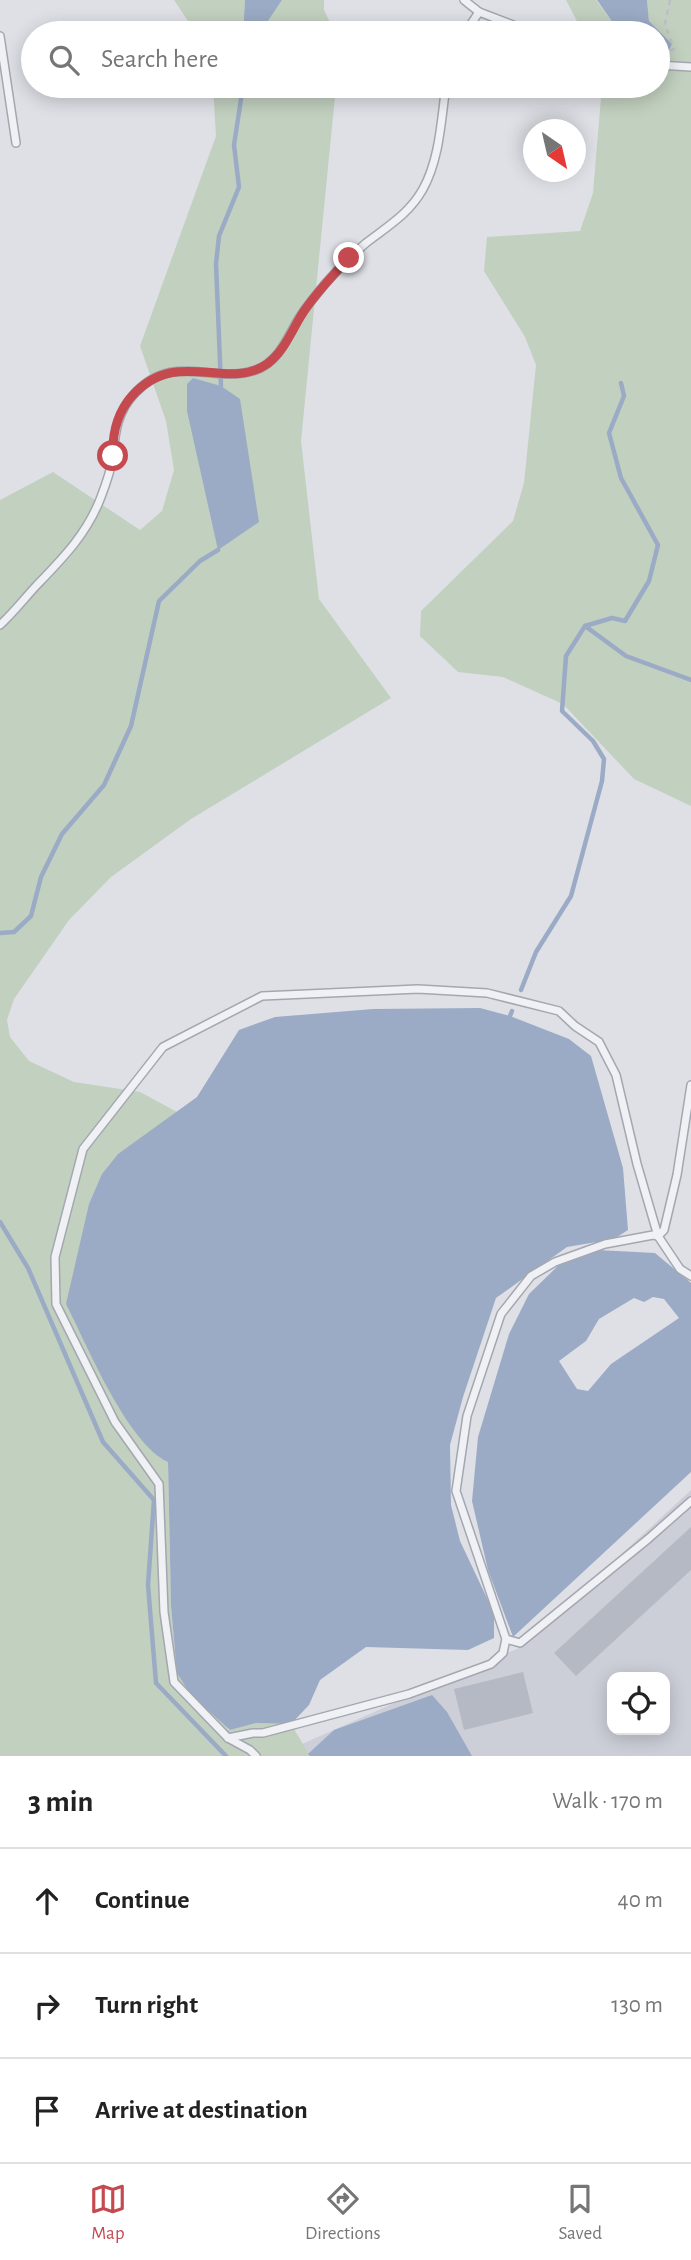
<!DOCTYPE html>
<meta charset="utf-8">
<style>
body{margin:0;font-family:"Alegreya Sans",sans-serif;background:#f2f2f2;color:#222}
.controls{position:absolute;right:21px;bottom:21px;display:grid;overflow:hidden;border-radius:14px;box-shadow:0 4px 18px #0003}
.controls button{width:63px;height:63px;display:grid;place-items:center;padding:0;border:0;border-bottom:2px solid #e0e0e0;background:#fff;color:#222;font:35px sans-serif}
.compass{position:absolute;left:523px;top:119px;width:63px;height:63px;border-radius:50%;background:#fff;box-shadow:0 4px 18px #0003;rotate:146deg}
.stop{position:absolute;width:21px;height:21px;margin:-16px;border:5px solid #c54a50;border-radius:50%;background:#fff}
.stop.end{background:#c54a50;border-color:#fff;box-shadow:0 2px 7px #0008}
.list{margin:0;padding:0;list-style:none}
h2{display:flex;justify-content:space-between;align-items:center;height:91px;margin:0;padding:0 28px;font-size:30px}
h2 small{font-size:23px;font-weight:400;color:#767676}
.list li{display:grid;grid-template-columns:46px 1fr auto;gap:21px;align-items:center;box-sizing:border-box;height:105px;padding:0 28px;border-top:2px solid #e0e0e0}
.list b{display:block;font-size:26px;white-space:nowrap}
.list em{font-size:23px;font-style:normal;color:#767676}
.icon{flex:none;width:38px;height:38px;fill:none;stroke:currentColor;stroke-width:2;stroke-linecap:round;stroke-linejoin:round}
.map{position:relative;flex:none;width:691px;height:1756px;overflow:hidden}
.search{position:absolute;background:#fff;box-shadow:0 4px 18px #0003;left:21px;right:21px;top:21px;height:77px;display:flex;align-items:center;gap:18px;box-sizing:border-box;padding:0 24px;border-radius:38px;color:#767676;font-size:26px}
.sheet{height:406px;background:#fff}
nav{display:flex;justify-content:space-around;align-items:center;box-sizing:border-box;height:98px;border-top:2px solid #e0e0e0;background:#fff;font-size:19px;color:#767676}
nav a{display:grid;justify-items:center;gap:4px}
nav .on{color:#c54a50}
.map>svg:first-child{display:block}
</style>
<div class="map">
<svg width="691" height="1756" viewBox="0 0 691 1756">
<rect width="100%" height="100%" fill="#dee0e6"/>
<path fill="#cccfd8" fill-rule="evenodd" d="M691,1490V1756H275L521,1647ZM612,1677H665V1730H612Z"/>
<g fill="#c2d0bf">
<polygon points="174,0 245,0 243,33 196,33"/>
<polygon points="282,0 324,0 324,10 335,33 260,33"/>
<polygon points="566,0 596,0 620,33 583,33"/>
<polygon points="647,0 691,0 691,806 634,779 563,704 503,677 458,672 420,636 421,611 513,521 524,483 536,365 525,337 484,271 487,237 580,231 593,193 602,86 658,86 658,55 667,54 671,44 649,21"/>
<polygon points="213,86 336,86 301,441 319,599 391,698 191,819 111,877 69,920 14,999 7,1020 10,1037 29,1061 74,1082 140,1092 179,1113 118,1154 168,1462 171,1606 175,1650 229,1730 256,1723 291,1724 310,1756 0,1756 0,500 53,472 140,530 162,511 174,470 166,421 140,346 216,136"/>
</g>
<g fill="#9babc5" fill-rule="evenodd">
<polygon points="245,0 282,0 260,33 243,33"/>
<polygon points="597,0 647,0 649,21 672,44 667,54 658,55 658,33 620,33"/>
<polygon points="193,378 221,386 240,399 259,522 218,550 187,411 187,384"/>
<path d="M480,1008L510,1016L569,1039L591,1056L623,1168L628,1230L614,1239L567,1247L496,1298L463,1397L450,1445L451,1505L460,1541L494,1613V1638L468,1650L366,1647L320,1680L309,1705L291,1724L256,1723L230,1730L191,1695L177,1673L171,1606L168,1462C127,1443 87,1345 66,1304L89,1204L102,1174L118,1154L197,1097L239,1030L275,1017L373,1009Z"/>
<path d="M597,1250L655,1253L691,1283V1472L513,1637L488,1570L472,1501L478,1437L509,1334L529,1294L564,1260ZM653,1297L664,1299L679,1318L611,1364L588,1391L577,1389L559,1361L586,1341L599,1319L634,1298L644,1302Z"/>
<polygon points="432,1695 447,1712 472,1756 310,1756 308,1754 334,1730"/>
</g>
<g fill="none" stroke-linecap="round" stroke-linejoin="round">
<g stroke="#9babc5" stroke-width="4.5">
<polyline points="221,386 216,264 219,236 239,187 234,145 243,86"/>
<polyline points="585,626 626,656 691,680"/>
<polyline points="0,933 14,932 31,916 41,877 62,834 104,785 131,726 159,601 200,561 218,550"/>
<polyline points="521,990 536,952 571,896 602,781 604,759 593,741 562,711 566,656 585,626 612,618 625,621 649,581 658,545 621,478 609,433 624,396 621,383"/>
<polyline points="510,1016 512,1011"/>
<polyline points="0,1222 28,1268 103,1442 154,1500 148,1585 156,1683 226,1756"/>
</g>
</g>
<g fill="#b5b9c3">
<polygon points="691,1527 691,1570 576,1676 554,1653"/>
<polygon points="523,1672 533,1713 464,1730 454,1689"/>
</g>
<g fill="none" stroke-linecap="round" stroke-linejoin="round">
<defs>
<g id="lane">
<polyline points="464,0 479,12 534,33"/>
<polyline points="465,33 479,12"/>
<polyline points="0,36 16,143"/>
<polyline points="658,65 691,67"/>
<path d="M0,625C13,613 24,599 36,586C63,558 87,534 101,497C106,484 111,470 113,456C115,432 117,412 135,393C175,351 212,385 256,370C277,362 286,341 296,323C304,309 315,296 325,284C337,270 351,256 366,243C388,226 409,214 423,189C440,158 441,120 446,86"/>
<polyline points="658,1236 653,1235 605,1244 555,1262 531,1276 501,1314 467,1416 456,1491 506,1639 520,1643 648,1539 691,1501"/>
<polyline points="658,1236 664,1230 677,1175 691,1085"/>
<polyline points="228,1738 253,1733 263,1733 409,1694 491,1664 503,1653 506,1639"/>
<polyline points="256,1756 250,1750 228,1738 174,1682 164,1612 159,1484 115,1422 56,1304 55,1257 83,1149 163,1047 262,996 418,989 487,993 559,1011 575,1026 599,1042 616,1075 637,1164 658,1236 680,1269 691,1276"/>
</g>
</defs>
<use href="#lane" stroke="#a4a7b0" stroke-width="10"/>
<polyline stroke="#bcbec5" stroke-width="2.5" stroke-dasharray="5 5" stroke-linecap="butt" points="661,54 674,49 665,24 670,0"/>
<use href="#lane" stroke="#f0f1f5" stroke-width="7"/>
</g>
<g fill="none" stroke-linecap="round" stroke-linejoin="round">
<path stroke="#c54a50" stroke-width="9" d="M113,456C112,433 117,413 132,396C177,346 226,392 267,364C285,351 292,329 304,311C317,292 333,275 349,258"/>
</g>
</svg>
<div class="controls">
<button><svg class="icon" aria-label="locate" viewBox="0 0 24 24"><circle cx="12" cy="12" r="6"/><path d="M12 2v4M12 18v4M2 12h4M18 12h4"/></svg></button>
</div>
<svg class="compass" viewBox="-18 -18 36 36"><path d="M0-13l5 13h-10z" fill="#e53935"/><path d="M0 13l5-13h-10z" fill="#767676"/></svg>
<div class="stop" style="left:113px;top:456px"></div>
<div class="stop end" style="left:349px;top:258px"></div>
<div class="search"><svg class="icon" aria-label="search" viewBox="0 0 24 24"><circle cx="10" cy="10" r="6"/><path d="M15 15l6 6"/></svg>Search here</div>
</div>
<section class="sheet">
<h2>3 min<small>Walk · 170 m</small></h2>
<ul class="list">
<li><svg class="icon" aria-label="ahead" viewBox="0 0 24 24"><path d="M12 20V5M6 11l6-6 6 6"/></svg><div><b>Continue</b></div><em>40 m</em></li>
<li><svg class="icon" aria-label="right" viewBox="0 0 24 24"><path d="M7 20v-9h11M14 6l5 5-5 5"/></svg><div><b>Turn right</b></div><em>130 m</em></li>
<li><svg class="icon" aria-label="arrive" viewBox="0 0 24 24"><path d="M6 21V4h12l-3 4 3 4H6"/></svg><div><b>Arrive at destination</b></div></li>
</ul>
</section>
<nav>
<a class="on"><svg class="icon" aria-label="map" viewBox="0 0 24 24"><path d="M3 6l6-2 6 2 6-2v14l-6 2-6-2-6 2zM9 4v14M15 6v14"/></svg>Map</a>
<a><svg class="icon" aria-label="directions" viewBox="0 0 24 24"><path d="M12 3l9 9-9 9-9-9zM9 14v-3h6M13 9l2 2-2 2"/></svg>Directions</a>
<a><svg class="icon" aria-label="saved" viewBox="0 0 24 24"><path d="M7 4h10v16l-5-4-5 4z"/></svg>Saved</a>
</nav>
